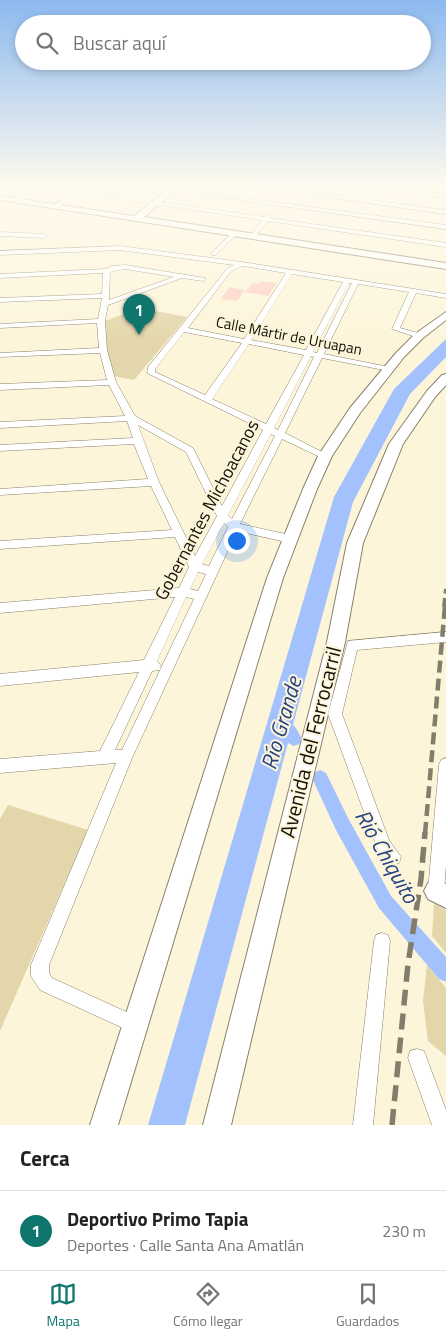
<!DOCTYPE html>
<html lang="es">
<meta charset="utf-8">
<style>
body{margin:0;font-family:"Titillium Web",sans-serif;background:#f2f2f2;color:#222}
.you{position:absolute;left:236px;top:540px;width:18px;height:18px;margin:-12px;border:4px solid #fff;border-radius:50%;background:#1a73e8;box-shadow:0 0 0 8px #1a73e833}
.badge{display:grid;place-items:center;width:32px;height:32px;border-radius:50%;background:#0f766e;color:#fff;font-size:16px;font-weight:700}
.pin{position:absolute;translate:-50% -41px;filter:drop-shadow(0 1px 2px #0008)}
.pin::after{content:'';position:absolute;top:26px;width:18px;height:15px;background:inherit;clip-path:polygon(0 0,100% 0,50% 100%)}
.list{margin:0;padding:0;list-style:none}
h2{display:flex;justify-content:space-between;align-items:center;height:65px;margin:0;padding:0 20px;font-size:21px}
h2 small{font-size:16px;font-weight:400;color:#767676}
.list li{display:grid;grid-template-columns:32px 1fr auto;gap:15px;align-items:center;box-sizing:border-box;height:80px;padding:0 20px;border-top:1px solid #e0e0e0}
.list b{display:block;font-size:19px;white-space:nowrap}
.list p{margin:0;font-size:16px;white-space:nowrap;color:#767676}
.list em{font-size:16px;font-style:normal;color:#767676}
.icon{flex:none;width:28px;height:28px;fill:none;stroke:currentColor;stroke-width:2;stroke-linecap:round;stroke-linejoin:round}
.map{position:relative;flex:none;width:446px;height:1125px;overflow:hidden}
.search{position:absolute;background:#fff;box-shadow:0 2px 8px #0003;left:15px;right:15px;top:15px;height:55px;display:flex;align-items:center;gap:12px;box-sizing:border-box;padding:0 18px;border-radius:28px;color:#767676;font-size:19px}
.sheet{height:145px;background:#fff}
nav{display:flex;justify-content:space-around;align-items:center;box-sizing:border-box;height:70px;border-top:1px solid #e0e0e0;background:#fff;font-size:14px;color:#767676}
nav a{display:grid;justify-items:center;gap:2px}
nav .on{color:#0f766e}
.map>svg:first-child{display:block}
</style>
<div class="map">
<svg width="446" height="1125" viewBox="0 0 446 1125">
<rect width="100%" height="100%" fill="#fdf5da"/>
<g fill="#e3d6aa">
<polygon points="140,308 187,317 134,380 113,376 106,350 105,321"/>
<polygon points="8,805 88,830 0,1031 0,819"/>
<polygon points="434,903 446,910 446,953 432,936"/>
<polygon points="427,965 446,988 446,1056 428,1041 423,1001"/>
</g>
<polygon fill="#a3c1fc" points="446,339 446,357 410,394 353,502 185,1125 148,1125 334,497 394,389"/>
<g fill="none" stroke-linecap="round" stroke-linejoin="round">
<g fill="#a3c1fc" fill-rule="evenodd">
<path d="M283,717C292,720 298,731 302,739L299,744L294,746C285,743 279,732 275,724L278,719Z"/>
<polygon points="320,770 326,773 348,818 391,896 446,957 446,982 439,979 379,908 336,830 312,778 314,773"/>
</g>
</g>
<g fill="#fed0c7">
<polygon points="261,281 277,283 268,296 245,292 253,283 259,284"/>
<polygon points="229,287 245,290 237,301 221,299"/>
</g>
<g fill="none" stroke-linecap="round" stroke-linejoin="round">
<defs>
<g id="street">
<polygon points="33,187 39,187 21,202 17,202 17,200"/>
<polygon points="83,187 88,188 84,191 264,217 268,214 271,216 270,218 446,243 446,247 268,221 253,239 250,237 262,220 80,193 57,207 52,206"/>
<polygon points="147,187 161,187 446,225 446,229"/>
<polygon points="258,187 272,187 446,210 446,214"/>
<polygon points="368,187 383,187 446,194 446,198"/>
<polygon points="0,232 44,234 47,236 44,238 0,236"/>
<polygon points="232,233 237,234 216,255 212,255 212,253"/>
<path d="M120,246L242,262L446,294V298L416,293L400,328L422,334V338H419L392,329L409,292L358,284L324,354L389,367L393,369L389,371L322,358L285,433L330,456L328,458H322L282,439L240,524L290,535L295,539L290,543L237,531L132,758L49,965V973L52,978L142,1019L145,1025L142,1031L136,1034L40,990L31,976V965L116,763L0,773V759L100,751L139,672L0,686V674L144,660L175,597L0,613V603L179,588L189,567L175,537L0,549V541L172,530L151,486L0,495V489L148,479L134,444L0,451V445L133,438L127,421L0,428V422L125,416L109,385L0,390V384L107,380L100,353L0,357V353L99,348L97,323L0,328V324L98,319L102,298L0,302V298L102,294L103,273L0,278V274L105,269L112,266L125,265L205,278V280L203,281L182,278L108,305L105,321L107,350L116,382L135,416L193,448L222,506L263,430L147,373L148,367L227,269L234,265L120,250L0,255V251ZM243,266L286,273L244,339L188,328L231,271ZM125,269L174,277L109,300L110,272ZM292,274L343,282L306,350L251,340ZM349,283H352L317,353L313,352ZM184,332L242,343L205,395L155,372V369ZM249,344L304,355L266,424L212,399ZM311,356L314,357L278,430L274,428ZM138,425L186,452L217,516L195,556L159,482ZM271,434L275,436L232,519L228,515ZM224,523L228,527L209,566L202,564ZM198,572L206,574L198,591L190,589ZM186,597L194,599L122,750H115L152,671L160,670L161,666L157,661Z"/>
<polygon points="446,632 446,642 357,650 342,714 389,840 401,857 399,863 393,865 387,863 378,850 328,714 348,641"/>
<polygon points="446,758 446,865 444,891 442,897 436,899 430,897 428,891 439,765 441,760"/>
<polygon points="382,933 388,935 390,941 373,1125 353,1125 374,941 376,935"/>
<polygon points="417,1049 424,1051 446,1110 446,1125 432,1125 408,1058 410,1051"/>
</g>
<g id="secondary">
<polygon points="171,187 180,187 144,217 446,263 446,269 0,200 0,196 134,216"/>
<polygon points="446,312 446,320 423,338 404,357 360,413 332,456 317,489 283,578 118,1125 90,1125 267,578 303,489 318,456 350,408 396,353 415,334"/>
<polygon points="446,374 446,385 435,397 403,444 363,543 345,642 231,1125 203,1125 327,642 347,543 389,444 427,391 442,375"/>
<polygon points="436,879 446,884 446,908 428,899 424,891 428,883"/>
</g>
</defs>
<use href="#street" stroke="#888069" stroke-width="1"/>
<use href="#secondary" stroke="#888069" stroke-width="2"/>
<use href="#street" fill="#fff" fill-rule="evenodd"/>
<use href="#secondary" fill="#fff" fill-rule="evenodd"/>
<polyline stroke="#837d6c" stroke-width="4" stroke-dasharray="9 4.5" stroke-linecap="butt" points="444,607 446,589"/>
<polyline stroke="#837d6c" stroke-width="4.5" stroke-dasharray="12 6" stroke-linecap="butt" points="425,834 445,606"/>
<polyline stroke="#837d6c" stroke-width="5.5" stroke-dasharray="16 8" stroke-linecap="butt" points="392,1125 408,964 421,879 425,832"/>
</g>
<linearGradient id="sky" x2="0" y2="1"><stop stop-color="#8cb9f0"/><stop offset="0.54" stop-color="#fefaee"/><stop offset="1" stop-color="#fefaee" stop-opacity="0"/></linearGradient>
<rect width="446" height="344" fill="url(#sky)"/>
<g text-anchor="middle" stroke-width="4" stroke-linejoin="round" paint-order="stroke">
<g font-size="15" fill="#131008" stroke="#fdf5da">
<text transform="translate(289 336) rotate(11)" y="5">Calle Mártir de Uruapan</text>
</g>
<g font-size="18" fill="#131008" stroke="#fdf5da">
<text transform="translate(207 510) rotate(-62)" y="6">Gobernantes Michoacanos</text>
</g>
<g font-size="21" fill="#131008" stroke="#fdf5da">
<text transform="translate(311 742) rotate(-76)" y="7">Avenida del Ferrocarril</text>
</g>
<g font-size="22" font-style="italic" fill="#224286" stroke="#fdf5da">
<text transform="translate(281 723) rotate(-74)" y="8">Río Grande</text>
<text transform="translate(387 856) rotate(60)" y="8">Rió Chiquito</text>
</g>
</g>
</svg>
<div class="you"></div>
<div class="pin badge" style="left:139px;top:335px">1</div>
<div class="search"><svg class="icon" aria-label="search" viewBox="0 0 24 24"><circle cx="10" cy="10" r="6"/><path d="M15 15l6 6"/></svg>Buscar aquí</div>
</div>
<section class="sheet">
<h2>Cerca<small></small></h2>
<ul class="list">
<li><span class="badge">1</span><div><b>Deportivo Primo Tapia</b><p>Deportes · Calle Santa Ana Amatlán</p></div><em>230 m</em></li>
</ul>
</section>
<nav>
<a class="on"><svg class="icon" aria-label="map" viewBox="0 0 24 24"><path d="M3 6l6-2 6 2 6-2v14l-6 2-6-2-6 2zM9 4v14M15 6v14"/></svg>Mapa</a>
<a><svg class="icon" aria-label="directions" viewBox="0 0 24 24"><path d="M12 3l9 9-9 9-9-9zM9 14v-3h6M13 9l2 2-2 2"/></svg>Cómo llegar</a>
<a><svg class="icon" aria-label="saved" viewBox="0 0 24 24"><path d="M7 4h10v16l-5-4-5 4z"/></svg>Guardados</a>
</nav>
